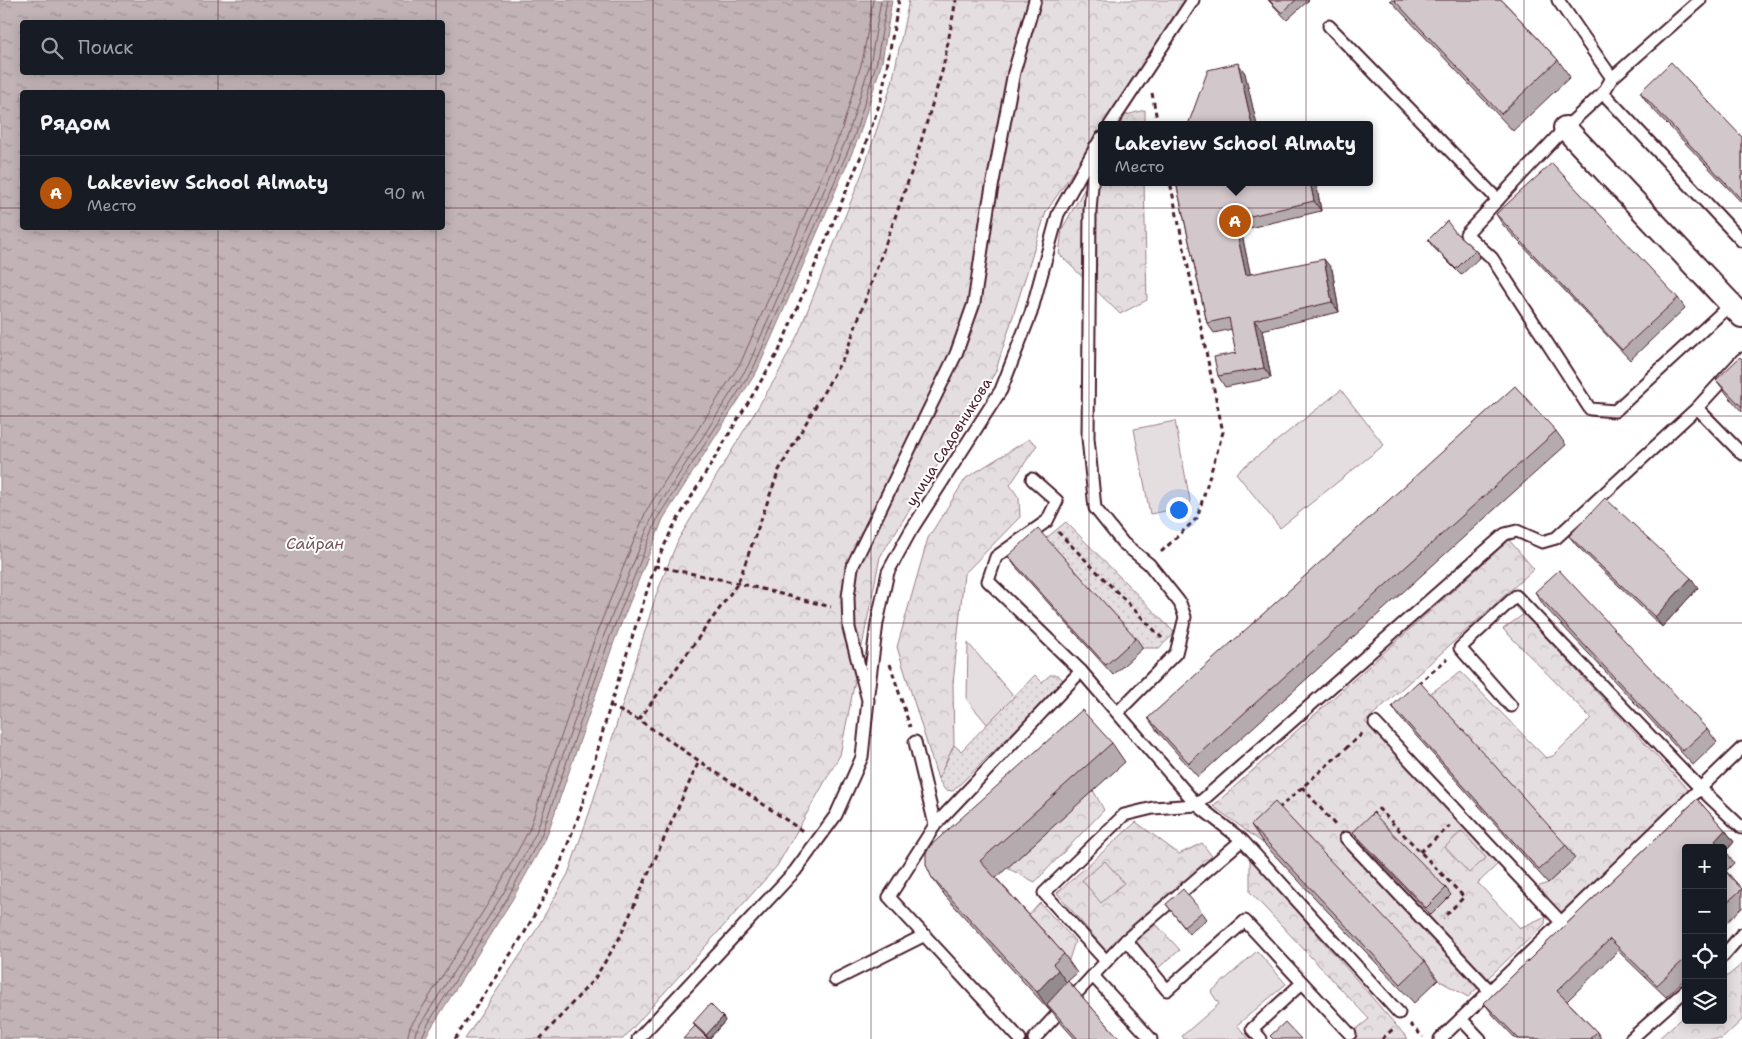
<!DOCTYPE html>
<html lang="ru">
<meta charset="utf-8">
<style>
body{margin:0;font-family:"Shantell Sans",sans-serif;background:#242831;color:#f1f3f6}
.controls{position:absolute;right:15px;bottom:15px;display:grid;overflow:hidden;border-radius:5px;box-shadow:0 2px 12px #0003}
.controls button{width:45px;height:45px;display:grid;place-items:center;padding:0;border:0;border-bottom:1px solid #363941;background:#171b24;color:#f1f3f6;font:25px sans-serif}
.you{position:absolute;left:1178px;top:509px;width:18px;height:18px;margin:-12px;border:4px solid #fff;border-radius:50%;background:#1a73e8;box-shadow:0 0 0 8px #1a73e833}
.badge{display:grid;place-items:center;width:32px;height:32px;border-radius:50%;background:#b45309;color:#fff;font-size:16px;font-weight:700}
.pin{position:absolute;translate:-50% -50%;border:2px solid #fff;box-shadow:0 1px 5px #0006}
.popup{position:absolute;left:1098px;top:121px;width:275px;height:65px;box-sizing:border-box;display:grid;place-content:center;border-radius:5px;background:#171b24;filter:drop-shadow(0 1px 4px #0005);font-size:16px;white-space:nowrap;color:#9ea1a6}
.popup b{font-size:19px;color:#f1f3f6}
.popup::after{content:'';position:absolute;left:50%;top:100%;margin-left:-10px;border:10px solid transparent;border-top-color:#171b24}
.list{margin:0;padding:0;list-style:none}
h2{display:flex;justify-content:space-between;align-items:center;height:65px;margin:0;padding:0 20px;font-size:21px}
h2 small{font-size:16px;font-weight:400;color:#9ea1a6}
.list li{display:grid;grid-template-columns:32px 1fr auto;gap:15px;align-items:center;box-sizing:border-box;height:75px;padding:0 20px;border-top:1px solid #363941}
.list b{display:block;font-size:19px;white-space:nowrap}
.list p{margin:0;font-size:16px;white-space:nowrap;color:#9ea1a6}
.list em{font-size:16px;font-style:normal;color:#9ea1a6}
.icon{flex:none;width:28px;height:28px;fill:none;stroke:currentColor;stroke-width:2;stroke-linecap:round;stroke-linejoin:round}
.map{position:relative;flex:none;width:1742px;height:1039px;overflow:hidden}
.search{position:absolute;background:#171b24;box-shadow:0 2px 12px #0003;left:20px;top:20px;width:425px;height:55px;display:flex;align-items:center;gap:12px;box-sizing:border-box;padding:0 18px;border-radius:5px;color:#9ea1a6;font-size:19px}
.panel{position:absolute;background:#171b24;box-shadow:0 2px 12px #0003;left:20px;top:90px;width:425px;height:140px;border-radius:5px}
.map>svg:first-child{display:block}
</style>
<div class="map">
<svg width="1742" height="1039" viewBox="0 0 1742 1039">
<defs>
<pattern id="grass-dots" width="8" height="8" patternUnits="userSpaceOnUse" patternTransform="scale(1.25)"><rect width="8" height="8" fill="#e5dee0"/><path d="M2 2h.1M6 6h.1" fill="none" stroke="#c6bec0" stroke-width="1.8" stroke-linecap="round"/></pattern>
<pattern id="forest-crowns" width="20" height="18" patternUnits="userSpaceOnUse" patternTransform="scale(1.25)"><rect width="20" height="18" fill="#e5dee0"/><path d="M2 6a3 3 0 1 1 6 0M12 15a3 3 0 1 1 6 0" fill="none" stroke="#c6bec0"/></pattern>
<pattern id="water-ripples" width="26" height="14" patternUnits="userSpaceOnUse" patternTransform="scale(1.25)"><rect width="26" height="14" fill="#c1b3b6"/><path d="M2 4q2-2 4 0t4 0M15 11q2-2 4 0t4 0" fill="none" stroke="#9f9194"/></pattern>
</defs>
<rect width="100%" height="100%" fill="#fff"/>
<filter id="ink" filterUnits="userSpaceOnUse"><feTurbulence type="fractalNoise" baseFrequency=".02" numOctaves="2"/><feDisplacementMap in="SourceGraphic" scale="10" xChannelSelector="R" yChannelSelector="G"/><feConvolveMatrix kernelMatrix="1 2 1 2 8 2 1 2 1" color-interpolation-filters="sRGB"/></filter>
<g filter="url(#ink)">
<g fill="url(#grass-dots)" stroke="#987e86">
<polygon points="1066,522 1175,633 1159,648 1143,648 1045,539"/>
<polygon points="1035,675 1042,682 1050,675 1058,675 1065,682 953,791 945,790 938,779 954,745 961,751"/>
</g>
<g fill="url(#forest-crowns)" stroke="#987e86">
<polygon points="909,0 1188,0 1105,125 1101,125 1101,130 1046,212 995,373 880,557 840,755 777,866 623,1039 465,1039 532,937 568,874 590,811 656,595 678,540 778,374 799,332 863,171 892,83"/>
<polygon points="1145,110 1145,125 1120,125 1126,115"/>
<polygon points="1101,159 1101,182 1144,182 1147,300 1120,314 1059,254 1062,229"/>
<polygon points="1029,439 1037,445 1010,485 1019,498 1020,517 964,574 953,684 954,745 938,779 897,647 928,538 966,478"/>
<polygon points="1509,540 1534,569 1365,722 1499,863 1478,883 1520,928 1546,916 1545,924 1468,997 1438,980 1288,821 1264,844 1213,806"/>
<polygon points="1524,614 1690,792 1559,914 1534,888 1548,883 1575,858 1429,694 1461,672 1546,758 1553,756 1591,718 1503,629"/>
<polygon points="1093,790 1104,810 1035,882 1007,868"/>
<polygon points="1136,822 1179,854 1202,843 1214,859 1106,951 1057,893"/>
<polygon points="1250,857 1408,1039 1354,1039 1350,1034 1369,1019 1250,892"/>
<polygon points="1040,903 1075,941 1068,963 1027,917"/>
<polygon points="1156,924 1180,950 1152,973 1129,945"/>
<polygon points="1742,964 1742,1020 1722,1039 1658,1039 1686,1014 1686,1020 1723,1020 1723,980"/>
</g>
<g fill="#e5dee0" stroke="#987e86">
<polygon points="1341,390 1384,445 1280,528 1236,473"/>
<polygon points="1175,421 1191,506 1150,514 1134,429"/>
<polygon points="968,643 1014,697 987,724 967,700"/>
<polygon points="1462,831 1486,858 1469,873 1445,847"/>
<polygon points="1105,861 1124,883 1101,903 1082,880"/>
<polygon points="1257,951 1286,984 1237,1025 1249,1039 1184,1039 1182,1036 1219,1004 1211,992"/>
</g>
<path fill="url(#water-ripples)" stroke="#91787e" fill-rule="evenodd" d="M0,0H892L882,62L858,139L757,371L663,519L615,639L546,838L512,900L424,1039H0ZM22,22H442V72H22ZM22,92H442V228H22Z"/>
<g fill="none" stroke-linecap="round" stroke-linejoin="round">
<g stroke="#7a5a63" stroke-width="1">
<polyline points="407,1039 410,1027 496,891 529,830 597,632 646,511 741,362 841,132 863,58 873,0"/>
<polyline points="414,1039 416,1031 503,894 536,833 604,635 653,515 748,366 848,135 871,60 881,0"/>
<polyline points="421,1039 429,1022 508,897 541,836 610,637 658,517 753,369 854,137 877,61 887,0"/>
</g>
<defs>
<g id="lane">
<polyline points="1558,0 1612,78"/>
<polyline points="1700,0 1612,78 1603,93 1565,128 1466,234 1492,258 1590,409 1615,411 1731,304"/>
<polyline points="1329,26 1498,200"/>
<polyline points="1603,93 1742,241"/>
<polyline points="1110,125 1193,0"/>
<polyline points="1095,147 1090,211 1088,438 1095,508 1123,543 1149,564 1180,603 1185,617 1176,653 1118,712"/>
<polyline points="1697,408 1742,454"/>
<polyline points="1032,479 1057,501 1047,521 996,557 988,581 1081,671 1197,805 1242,840 1126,940 1034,1039"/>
<polyline points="868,693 877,623 888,572 910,532 1001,390 1031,313 1058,214 1101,138"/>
<polyline points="1511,706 1460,648 1516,596 1700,788 1742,828"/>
<polyline points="1375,723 1561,922"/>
<polyline points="915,742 935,825 889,897 1020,1039"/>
<polyline points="935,825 1081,671"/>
<polyline points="1346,838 1490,991"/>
<polyline points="1242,840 1399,1013"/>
<polyline points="1126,940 1167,990 1245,921 1350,1034"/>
<polyline points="1723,956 1742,934"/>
<polyline points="1106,961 1044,893 1124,815 1153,808 1197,805 1505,534 1517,531 1542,542 1556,538 1697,408 1742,359"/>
<polyline points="1093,976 1151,1039"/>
<polyline points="835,980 925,935"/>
<polyline points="1461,1019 1480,1039"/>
<polyline points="638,1039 795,871 836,815 862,757 868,700 849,628 848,597 852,567 956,354 974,303 988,208 1014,72 1035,0"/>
<polyline points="1261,1039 1252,1029 1302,983"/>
<polyline points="1440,1039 1742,748"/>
<polyline points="1631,1039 1686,990"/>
</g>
<polyline id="street" points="1565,128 1742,316"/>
</defs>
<use href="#lane" stroke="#4a1f2b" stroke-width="15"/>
<use href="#street" stroke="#4a1f2b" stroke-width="26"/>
<g stroke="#4a1f2b" stroke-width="3" stroke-dasharray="5 4" stroke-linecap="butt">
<polyline points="1152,93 1158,125"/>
<polyline points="1058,532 1162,638"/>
<polyline points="1161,552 1197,518 1223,432 1170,182"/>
<polyline points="655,566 738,583 831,607"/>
<polyline points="890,664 910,727"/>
<polyline points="1418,684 1447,659"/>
<polyline points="610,706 639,720 804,832"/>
<polyline points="639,720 738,583 779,470 846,353 914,165 943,68 956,0"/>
<polyline points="1302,787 1336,826"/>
<polyline points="1278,809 1363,733"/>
<polyline points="1371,816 1379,809 1464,897 1443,918"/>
<polyline points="1420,852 1450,826"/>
<polyline points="1410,1024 1423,1037"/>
<polyline points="455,1039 525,932 556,875 580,812 610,706 655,566 672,529 779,351 864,149 881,99 899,0"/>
<polyline points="540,1039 595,978 619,939 699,761"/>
<polyline points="1382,1039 1393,1029"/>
</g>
<use href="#lane" stroke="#fff" stroke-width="11"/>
<use href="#street" stroke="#fff" stroke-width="22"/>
</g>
<g fill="#b5abaf" stroke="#4a1f2b">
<polygon points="1268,0 1309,0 1287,20"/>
<polygon points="1390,0 1502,0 1558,60 1570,77 1513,131"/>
<polygon points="1640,92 1742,137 1742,203 1649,105"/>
<polygon points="1176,182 1316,182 1321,211 1241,230 1250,274 1332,269 1339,312 1262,330 1271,378 1225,387 1218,376 1236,353 1232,329 1214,333 1207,323"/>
<polygon points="1496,214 1678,298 1685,308 1630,360 1503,225"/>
<polygon points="1456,233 1475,250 1480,257 1461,275 1433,247 1428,240"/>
<polygon points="1742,359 1742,412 1730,398 1716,380"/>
<polygon points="1556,431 1566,445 1198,777 1157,731 1148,718"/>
<polygon points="1569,536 1691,578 1698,588 1662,627 1577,546"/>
<polygon points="1008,556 1136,638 1143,648 1113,675 1015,566"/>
<polygon points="1535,592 1707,729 1717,742 1693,765 1544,606"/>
<polygon points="1392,706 1566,845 1575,858 1548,883 1401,719"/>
<polygon points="1112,743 1125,762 996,878 1064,954 1077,973 1068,981 1120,1039 1075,1039 1060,1022 1051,1010 1050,1011 946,897 932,878"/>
<polygon points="1697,799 1725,830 1734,842 1726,851 1734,863 1726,871 1742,889 1742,908 1723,926 1723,848 1686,848 1686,978 1666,997 1618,951 1567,1001 1597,1032 1601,1039 1516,1039 1493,1015 1484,1003"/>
<polygon points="1251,825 1425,961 1438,980 1414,1003 1264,844"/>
<polygon points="1353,832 1446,888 1451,895 1431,915 1358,839"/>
<polygon points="1166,904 1202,912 1207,919 1189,934"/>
<polygon points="723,1017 725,1021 709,1039 695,1026 693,1023"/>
</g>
<g fill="#938b8e" stroke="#4a1f2b">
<polygon points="1238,63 1245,73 1257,125 1252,125"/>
<polygon points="1310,182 1316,182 1321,211 1314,201"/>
<polygon points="1234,220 1241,230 1253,286 1246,275"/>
<polygon points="1324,259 1332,269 1339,312 1332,302"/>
<polygon points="1254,320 1262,330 1271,378 1264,368"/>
<polygon points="1691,578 1698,588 1662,627 1655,617"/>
<polygon points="1725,830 1734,842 1724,853 1715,841"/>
<polygon points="1058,970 1071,989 1047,1004 1051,1010 1050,1011 1037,992"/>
<polygon points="723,1017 725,1021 709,1039 706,1035"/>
</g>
<g fill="#d2c7cb" stroke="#4a1f2b">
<polygon points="1269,0 1296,0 1282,13"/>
<polygon points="1394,0 1502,0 1558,60 1501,114"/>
<polygon points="1671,62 1742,137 1742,200 1640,92"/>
<polygon points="1238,63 1252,125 1188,125 1208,70"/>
<polygon points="1552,163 1678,298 1622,350 1496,214"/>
<polygon points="1176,182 1310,182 1314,201 1234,220 1246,275 1324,259 1332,302 1254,320 1264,368 1218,376 1214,357 1236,353 1229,318 1207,323"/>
<polygon points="1447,221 1456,233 1475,250 1456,269 1428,240"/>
<polygon points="1740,357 1742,359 1742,407 1716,380"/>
<polygon points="1515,386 1556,431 1189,763 1148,718"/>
<polygon points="1605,498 1691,578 1655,617 1569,536"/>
<polygon points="1038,529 1136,638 1106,665 1008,556"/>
<polygon points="1559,570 1707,729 1683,751 1535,592"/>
<polygon points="1419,681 1566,845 1539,870 1392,706"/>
<polygon points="1082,710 1112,743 980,861 1064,954 1053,964 1058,970 1037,992 932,878 926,865 926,854 930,846"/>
<polygon points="1697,799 1725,830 1715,841 1723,848 1686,848 1686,958 1657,985 1610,939 1557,991 1597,1032 1589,1039 1519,1039 1484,1003"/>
<polygon points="1275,802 1425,961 1401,984 1251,825"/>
<polygon points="1373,813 1446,888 1426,908 1353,832"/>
<polygon points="1723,869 1742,889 1723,906"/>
<polygon points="1183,889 1202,912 1184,927 1166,904"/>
<polygon points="1068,981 1120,1039 1078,1039 1047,1004"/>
<polygon points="710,1004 723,1017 706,1035 693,1023"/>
<polygon points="1285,1022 1301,1039 1273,1039 1270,1036"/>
<polygon points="695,1026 708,1039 683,1039"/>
</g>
</g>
<path fill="none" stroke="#4a1f2b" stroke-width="1" stroke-opacity="0.55" d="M218,0V22M436,0V22M653,0V1039M871,0V1039M1089,0V1039M1306,0V1039M1524,0V1039M218,72V92M436,72V92M0,208H22M442,208H1742M218,228V1039M436,228V1039M0,416H1742M0,623H1742M0,831H1742"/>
<g text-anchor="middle" stroke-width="4" stroke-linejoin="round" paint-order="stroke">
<g font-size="15" fill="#4a1f2b" stroke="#fff">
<text transform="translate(949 442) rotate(-58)" y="5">улица Садовникова</text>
</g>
<g font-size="16" font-style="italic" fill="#74535c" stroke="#fff">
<text x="315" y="549">Сайран</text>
</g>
</g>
</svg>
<div class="controls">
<button>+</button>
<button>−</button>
<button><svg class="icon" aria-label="locate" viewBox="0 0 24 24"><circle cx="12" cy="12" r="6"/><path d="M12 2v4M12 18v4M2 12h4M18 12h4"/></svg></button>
<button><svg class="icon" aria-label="layers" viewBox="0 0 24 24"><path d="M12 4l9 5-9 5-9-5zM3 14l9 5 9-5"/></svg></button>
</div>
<div class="you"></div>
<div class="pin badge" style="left:1235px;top:221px">A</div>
<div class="popup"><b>Lakeview School Almaty</b>Место</div>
<div class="search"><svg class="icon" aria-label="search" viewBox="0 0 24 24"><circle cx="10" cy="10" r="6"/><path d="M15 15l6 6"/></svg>Поиск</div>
<section class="panel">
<h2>Рядом<small></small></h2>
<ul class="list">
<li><span class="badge">A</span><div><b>Lakeview School Almaty</b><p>Место</p></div><em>90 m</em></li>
</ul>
</section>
</div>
